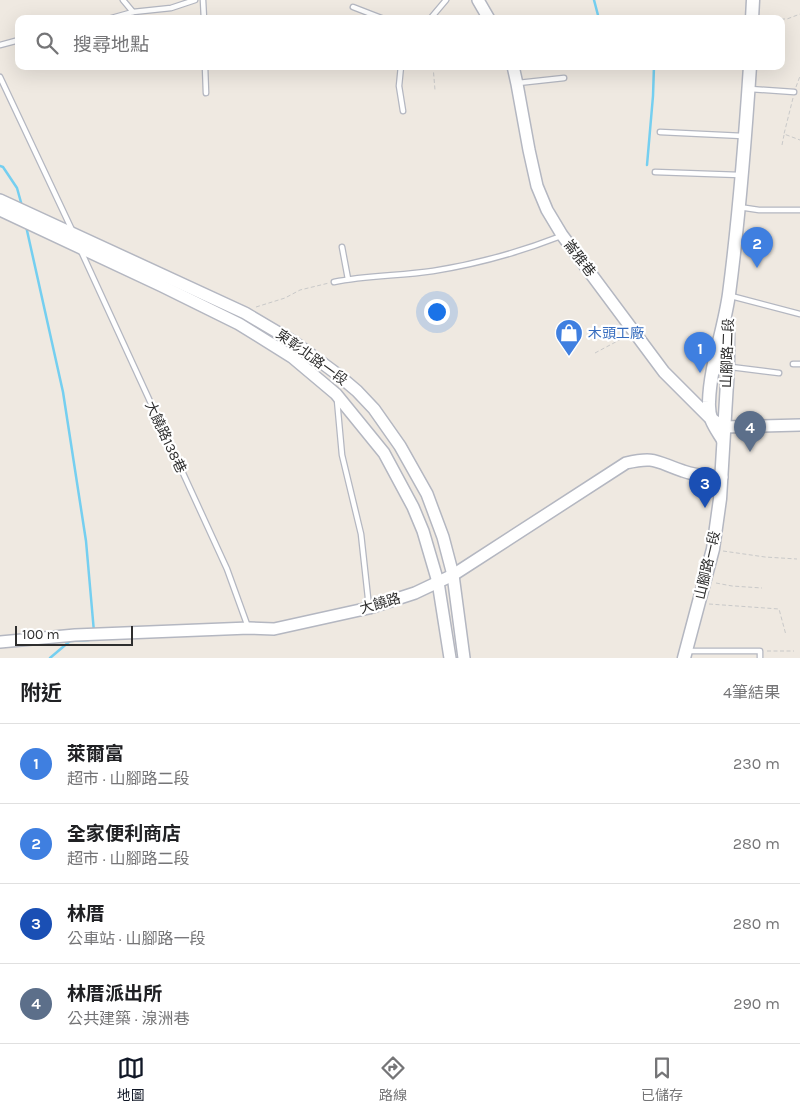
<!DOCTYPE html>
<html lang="zh-TW">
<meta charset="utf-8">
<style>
body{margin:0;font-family:Karla,"Noto Sans TC",sans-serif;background:#f2f2f2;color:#202124}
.scale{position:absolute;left:15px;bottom:12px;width:118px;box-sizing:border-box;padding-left:5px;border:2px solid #2e2e2e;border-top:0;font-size:14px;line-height:18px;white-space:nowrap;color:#2e2e2e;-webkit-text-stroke:4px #fff;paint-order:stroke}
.you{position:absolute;left:436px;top:311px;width:18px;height:18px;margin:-12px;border:4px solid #fff;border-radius:50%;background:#1a73e8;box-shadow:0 0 0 8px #1a73e833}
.badge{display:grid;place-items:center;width:32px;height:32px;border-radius:50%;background:#111827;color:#fff;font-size:16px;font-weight:700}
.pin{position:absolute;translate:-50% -41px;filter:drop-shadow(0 1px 2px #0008)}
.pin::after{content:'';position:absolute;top:26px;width:18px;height:15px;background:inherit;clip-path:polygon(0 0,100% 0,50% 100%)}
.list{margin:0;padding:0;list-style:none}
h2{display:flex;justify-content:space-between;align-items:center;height:65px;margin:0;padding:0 20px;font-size:21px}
h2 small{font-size:16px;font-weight:400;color:#757577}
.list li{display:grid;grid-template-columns:32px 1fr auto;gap:15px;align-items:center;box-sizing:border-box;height:80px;padding:0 20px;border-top:1px solid #e0e0e0}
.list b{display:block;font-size:19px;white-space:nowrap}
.list p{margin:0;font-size:16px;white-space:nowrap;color:#757577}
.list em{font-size:16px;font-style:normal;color:#757577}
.icon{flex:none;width:28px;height:28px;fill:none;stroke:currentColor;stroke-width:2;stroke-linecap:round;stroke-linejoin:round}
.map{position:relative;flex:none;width:800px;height:658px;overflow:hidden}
.search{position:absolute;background:#fff;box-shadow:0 5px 20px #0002;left:15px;right:15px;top:15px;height:55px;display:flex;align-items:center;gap:12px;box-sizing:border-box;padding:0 18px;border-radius:10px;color:#757577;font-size:19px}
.sheet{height:385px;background:#fff}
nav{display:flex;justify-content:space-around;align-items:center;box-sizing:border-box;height:70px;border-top:1px solid #e0e0e0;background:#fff;font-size:14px;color:#757577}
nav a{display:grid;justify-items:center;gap:2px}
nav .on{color:#111827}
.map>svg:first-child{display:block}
</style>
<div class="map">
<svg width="800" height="658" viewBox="0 0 800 658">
<rect width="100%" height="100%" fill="#efe9e1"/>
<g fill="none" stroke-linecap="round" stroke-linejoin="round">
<g stroke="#75cff0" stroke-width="2.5">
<polyline points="594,0 599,19"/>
<polyline points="647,165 653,96 654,66"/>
<polyline points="0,166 3,167 17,188 22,206"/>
<polyline points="26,226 63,392 86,541 94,632"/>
<polyline points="50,658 70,641 89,640"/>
</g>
<defs>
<g id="service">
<polyline points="123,0 133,12"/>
<polyline points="203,0 204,19"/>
<polyline points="353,7 384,19"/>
<polyline points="108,19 133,12 171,8 195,0"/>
<polyline points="430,19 446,0"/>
<polyline points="0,45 19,40"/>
<polyline points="205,66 206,93"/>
<polyline points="401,66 399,86 403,111"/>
<polyline points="0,77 72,230"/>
<polyline points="518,83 564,78"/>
<polyline points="750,89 794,92"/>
<polyline points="660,132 743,136"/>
<polyline points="655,172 740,175"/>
<polyline points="739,207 759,210 800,210"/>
<polyline points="342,247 348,279"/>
<polyline points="81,251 227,569 248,627"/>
<path d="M334,282C367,275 400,276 433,271C477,264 520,252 561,236"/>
<polyline points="731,296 800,314"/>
<polyline points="793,364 800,364"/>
<polyline points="715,365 779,373"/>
<polyline points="337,400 342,455 361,534 369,607"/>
<polyline points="687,651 760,651 760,658"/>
</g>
<g id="tertiary">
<polyline points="478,0 489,19"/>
<polyline points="513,66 517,84 529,150 537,186 547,210 562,235 664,372 709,417 724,427 800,425"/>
<polyline points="0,200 245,313 294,342 337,374 357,391 374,409 400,446 427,494 443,537 453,575 464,658"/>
<polyline points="0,210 162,286 239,324 292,357 336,394 384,453 413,507 423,531 438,582 450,658"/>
<path d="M0,642L75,635L249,628L274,629L369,608L415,593L453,575L626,463C656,456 656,462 683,471C696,476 708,476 722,477"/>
</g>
<g id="secondary">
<polyline points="752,19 753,0"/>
<path d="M723,440C715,427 708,419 709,402C710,366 724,330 729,294C739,218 745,142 750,66"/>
<polyline points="684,658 713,549 720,499 728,366 728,326"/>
</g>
</defs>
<use href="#service" stroke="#b4b7c1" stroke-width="7"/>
<use href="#tertiary" stroke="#b4b7c1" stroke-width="14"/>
<use href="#secondary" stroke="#b4b7c1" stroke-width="15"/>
<g stroke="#c9c9c9" stroke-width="1" stroke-dasharray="4 2.5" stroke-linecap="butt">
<polyline points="781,19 787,19 800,14"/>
<polyline points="433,66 435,90"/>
<polyline points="796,87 800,76"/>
<polyline points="793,98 784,134 800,140"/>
<polyline points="782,145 784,135"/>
<polyline points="256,307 285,298 300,290 329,283"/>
<polyline points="595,353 625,337"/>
<polyline points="723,551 765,557 797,559"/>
<polyline points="716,583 732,586 762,588"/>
<polyline points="709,604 779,609 786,635"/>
<polyline points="767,651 794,651"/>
</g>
<use href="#service" stroke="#fff" stroke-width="4.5"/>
<use href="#tertiary" stroke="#fff" stroke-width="11"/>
<use href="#secondary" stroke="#fff" stroke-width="12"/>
</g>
<defs>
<symbol id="shop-pin" viewBox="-11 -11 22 30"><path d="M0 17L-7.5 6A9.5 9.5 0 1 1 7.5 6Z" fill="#3f7fe0" stroke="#fff"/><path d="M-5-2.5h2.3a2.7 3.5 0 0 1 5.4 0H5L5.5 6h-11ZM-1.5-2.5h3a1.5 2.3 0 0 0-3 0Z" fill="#fff"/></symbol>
</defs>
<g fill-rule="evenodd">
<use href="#shop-pin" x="553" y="317" width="32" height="43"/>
</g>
<g text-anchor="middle" stroke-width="4.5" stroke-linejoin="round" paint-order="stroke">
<g font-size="14" fill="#2e2e2e" stroke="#fff">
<text transform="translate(580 258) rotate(53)" y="5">崙雅巷</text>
<text transform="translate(727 353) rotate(-88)" y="5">山腳路二段</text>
<text transform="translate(312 357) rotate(36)" y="5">東彰北路一段</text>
<text transform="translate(166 437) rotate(65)" y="5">大饒路138巷</text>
<text transform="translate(707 565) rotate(-77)" y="5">山腳路一段</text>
<text transform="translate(380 603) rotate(-16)" y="5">大饒路</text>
</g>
<g font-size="14" fill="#366cbe" stroke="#fff" text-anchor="start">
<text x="588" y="338">木頭工廠</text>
</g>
</g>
</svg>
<div class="scale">100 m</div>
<div class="you"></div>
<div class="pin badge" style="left:700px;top:373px;background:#3f7fe0">1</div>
<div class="pin badge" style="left:757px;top:268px;background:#3f7fe0">2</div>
<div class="pin badge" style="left:705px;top:508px;background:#1a4fb4">3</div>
<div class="pin badge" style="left:750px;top:452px;background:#5c6f8a">4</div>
<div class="search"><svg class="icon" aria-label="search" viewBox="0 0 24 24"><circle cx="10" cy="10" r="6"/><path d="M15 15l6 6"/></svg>搜尋地點</div>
</div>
<section class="sheet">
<h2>附近<small>4筆結果</small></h2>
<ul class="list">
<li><span class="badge" style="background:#3f7fe0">1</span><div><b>萊爾富</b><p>超市 · 山腳路二段</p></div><em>230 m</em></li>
<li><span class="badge" style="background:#3f7fe0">2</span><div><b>全家便利商店</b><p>超市 · 山腳路二段</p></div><em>280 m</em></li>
<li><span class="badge" style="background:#1a4fb4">3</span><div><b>林厝</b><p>公車站 · 山腳路一段</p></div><em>280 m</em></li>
<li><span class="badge" style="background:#5c6f8a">4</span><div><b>林厝派出所</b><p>公共建築 · 湶洲巷</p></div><em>290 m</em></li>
</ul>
</section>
<nav>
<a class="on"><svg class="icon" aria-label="map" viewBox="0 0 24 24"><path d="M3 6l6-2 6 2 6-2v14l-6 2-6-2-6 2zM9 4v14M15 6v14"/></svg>地圖</a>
<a><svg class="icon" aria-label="directions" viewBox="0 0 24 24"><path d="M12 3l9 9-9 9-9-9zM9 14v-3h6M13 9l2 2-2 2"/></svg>路線</a>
<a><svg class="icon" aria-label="saved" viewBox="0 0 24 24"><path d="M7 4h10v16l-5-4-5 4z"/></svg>已儲存</a>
</nav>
